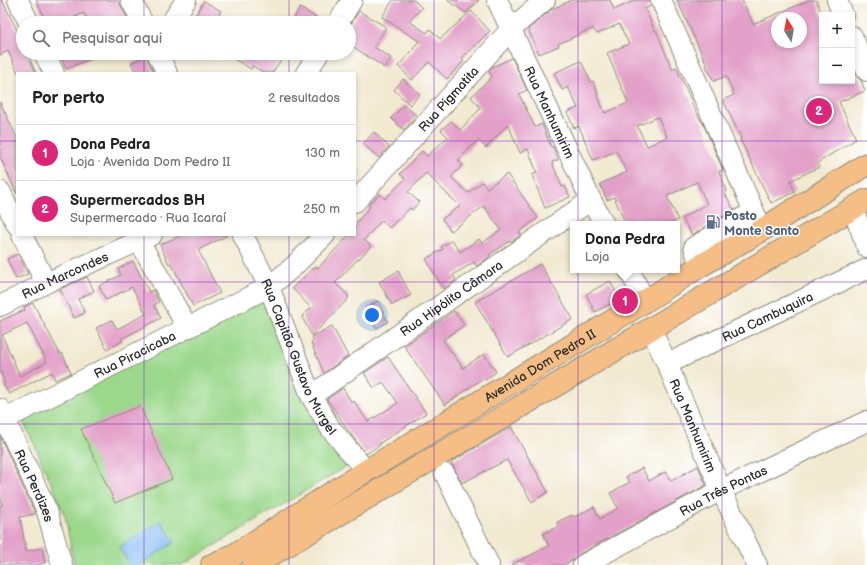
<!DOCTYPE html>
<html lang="pt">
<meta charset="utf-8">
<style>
body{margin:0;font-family:"Balsamiq Sans",sans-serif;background:#f2f2f2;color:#222}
.controls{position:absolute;right:12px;top:12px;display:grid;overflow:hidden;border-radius:0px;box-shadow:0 2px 6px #0003}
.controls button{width:36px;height:36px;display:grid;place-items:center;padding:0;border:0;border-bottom:1px solid #e0e0e0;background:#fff;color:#222;font:20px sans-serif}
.compass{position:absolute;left:771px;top:12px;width:36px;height:36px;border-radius:50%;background:#fff;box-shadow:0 2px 6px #0003;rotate:349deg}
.you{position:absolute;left:372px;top:315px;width:14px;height:14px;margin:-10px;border:3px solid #fff;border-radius:50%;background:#1a73e8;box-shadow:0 0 0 6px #1a73e833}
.badge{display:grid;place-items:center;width:26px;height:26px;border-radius:50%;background:#db2777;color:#fff;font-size:13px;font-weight:700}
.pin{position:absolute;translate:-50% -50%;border:2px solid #fff;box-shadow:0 1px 4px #0006}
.popup{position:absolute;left:570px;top:221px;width:110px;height:52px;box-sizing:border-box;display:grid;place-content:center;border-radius:0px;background:#fff;filter:drop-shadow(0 1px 3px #0005);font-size:13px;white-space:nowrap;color:#767676}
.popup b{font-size:15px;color:#222}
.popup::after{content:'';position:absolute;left:50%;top:100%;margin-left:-8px;border:8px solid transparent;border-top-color:#fff}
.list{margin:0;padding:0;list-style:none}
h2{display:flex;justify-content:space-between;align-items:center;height:52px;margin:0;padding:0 16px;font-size:17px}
h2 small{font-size:13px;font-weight:400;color:#767676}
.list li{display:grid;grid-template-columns:26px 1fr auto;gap:12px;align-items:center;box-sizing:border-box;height:56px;padding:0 16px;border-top:1px solid #e0e0e0}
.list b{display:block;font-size:15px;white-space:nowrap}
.list p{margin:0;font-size:13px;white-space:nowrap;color:#767676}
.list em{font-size:13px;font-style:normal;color:#767676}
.icon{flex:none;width:22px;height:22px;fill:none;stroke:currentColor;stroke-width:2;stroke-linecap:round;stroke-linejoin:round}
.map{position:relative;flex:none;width:867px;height:565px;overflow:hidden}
.search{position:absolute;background:#fff;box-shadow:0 2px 6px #0003;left:16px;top:16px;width:340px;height:44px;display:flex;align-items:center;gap:10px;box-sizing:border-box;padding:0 14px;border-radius:22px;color:#767676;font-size:15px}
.panel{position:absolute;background:#fff;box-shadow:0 2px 6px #0003;left:16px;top:72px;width:340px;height:164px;border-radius:0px}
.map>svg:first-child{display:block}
</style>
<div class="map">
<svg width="867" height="565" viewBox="0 0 867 565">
<rect width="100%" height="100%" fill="#fff"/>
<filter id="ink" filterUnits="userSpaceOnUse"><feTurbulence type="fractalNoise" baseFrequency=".025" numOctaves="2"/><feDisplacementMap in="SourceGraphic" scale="8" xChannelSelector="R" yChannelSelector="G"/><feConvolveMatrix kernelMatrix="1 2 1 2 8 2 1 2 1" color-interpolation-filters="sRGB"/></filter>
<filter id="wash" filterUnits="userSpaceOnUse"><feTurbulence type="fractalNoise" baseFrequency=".012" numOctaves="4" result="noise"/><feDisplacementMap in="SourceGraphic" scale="16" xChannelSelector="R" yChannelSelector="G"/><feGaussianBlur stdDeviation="0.9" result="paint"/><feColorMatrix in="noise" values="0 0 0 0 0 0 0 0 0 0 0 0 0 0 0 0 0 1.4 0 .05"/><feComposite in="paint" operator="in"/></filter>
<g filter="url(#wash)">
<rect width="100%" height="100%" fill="#f1e9d0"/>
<polygon fill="#9bd88c" stroke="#63825c" points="269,289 354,462 182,565 74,565 65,516 38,453 22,419"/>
<polygon fill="#85bbf4" stroke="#587390" points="161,521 175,542 139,565 130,565 119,547"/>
<g id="blocks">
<g fill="#e3a1c9" fill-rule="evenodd">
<polygon points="0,0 2,0 23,42 23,53 27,53 36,73 18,73 8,51 0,55"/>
<polygon points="36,0 118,0 130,23 89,23 84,13 62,23 47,23"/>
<polygon points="393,0 414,0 422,8 409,21 427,33 430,29 440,39 471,11 490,31 462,58 464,61 447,79 429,62 412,80 398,66 414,49 413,48 419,41 382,17"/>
<polygon points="447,0 479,0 466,13"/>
<path d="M572,0H610L614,10L636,0H650L651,6L645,9L655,31L656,30L672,69L676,67L692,102H691L701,121H702L723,170L719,172L727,191L724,192L734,210L692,235L682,218L707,204L697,182L667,196L678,220L670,224H626L614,197L607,200L600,184L627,172L616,151L593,160L579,126L574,128L567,112L578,108L568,87L562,90L554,73L581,61L591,82L593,81L598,94H597L605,113L628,103L607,53L629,44L619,24L597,34L593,28L558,44L559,46L539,54L528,29L552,9ZM658,117L667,137L647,146L637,126Z"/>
<path d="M677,0H742L753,24L810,0H816L822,15V81H852V65L856,76L861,80L865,91L839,102L856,139L817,163L819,167L790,181L795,192L771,203L740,139L741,138L723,100L734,95L726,76L714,81L706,66L707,65ZM777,18H801V42H777Z"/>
<polygon points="204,1 221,11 214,23 191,23"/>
<polygon points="300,8 326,23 291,23"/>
<polygon points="359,11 386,27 374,47 391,58 385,68 349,44 349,27"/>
<polygon points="59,53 104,53 66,69"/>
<polygon points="224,53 286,53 272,73 264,73 253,66 251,69"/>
<polygon points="146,56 153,71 150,73 136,73 131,63"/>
<polygon points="512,58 527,90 519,94 535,127 542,124 551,147 553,147 558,160 552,162 562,187 565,186 570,197 545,208 532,175 537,173 528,149 520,153 508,124 486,148 478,140 458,160 463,165 451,177 468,193 482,182 487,188 507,174 538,218 519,232 521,235 511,242 510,241 489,255 490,256 477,266 474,262 453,275 456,280 443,289 426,259 443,249 441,247 452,240 460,252 479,239 482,243 501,230 484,206 451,231 442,219 460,206 440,187 426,173 408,192 419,202 412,210 410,208 389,228 382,220 364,240 371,246 358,260 358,259 335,283 348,295 348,299 312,336 302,317 311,308 292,288 316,266 318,268 349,235 355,235 355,228 358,225 356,223 370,207 368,205 380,194 385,199 405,179 400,174 422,151 427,156 448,137 441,130 451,121 460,130 481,108 471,97 492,77 489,71 492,67"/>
<polygon points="403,79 420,94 410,105 394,90"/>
<polygon points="0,102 17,138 17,194 0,157"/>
<polygon points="404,105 417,116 404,130 391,118"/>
<polygon points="374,132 389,147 379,158 363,144"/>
<polygon points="181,235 228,235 198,250 220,293 193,306 171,263 169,264 160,245"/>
<polygon points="18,254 28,274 16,279 7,259"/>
<polygon points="133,261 149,292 153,290 159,302 154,305 161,318 121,339 123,341 107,349 96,328 112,320 117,329 146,314 132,287 106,300 99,286 121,275 118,269"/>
<polygon points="540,264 573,319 508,357 475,302"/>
<polygon points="398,271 411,295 392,305 379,282"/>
<polygon points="87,277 94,291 78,299 85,313 74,318 60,289"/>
<polygon points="610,281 619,299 595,312 586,294"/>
<polygon points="378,301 388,322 376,328 366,308"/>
<path d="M33,303L60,354L62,353L71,373L55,380L52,372L9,394L3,384L5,383L0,371V321L25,310L24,307ZM27,323L47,362L20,376L2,335Z"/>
<polygon points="454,311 464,325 443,340 463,368 484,354 496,372 485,380 483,378 445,405 404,346"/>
<polygon points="332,326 348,356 324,373 311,343 314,340 312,337"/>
<polygon points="388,357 426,413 380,443 381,444 366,454 352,436 327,399 343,388 352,403 354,401 368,422 398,403 383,382 374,388 364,373"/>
<polygon points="140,406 172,479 115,503 81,429"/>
<polygon points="511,427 548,492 532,502 507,460 462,483 451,462"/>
<polygon points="0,436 34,511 35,514 20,517 26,551 42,548 45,563 37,565 0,565 0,506 2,505 0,492"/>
<polygon points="698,466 706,485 578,555 573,560 564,565 511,565 549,546 543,534 559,526 557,522 572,515 574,517 594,507 600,519 618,508 610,493 630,482 626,477 642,468 649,481 665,472 671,481"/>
</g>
</g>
</g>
<g filter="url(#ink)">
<use href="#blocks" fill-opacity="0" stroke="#8e8a7e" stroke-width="1"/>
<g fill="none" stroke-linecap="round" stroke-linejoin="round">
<defs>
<g id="minor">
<polyline points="18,0 29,23"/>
<polyline points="131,0 143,23"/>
<path id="s1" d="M497,0L591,200L604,224"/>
<polyline points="661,0 762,230"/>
<polyline points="837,0 843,15"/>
<polyline points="171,23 186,0"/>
<polyline points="338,23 352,0"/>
<polyline points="852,36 867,71"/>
<polyline points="44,53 54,73"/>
<polyline points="157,53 167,73"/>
<polyline points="306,73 319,53"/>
<polyline points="0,191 17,225"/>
<path id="s2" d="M355,202L511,29L545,0"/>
<polyline points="853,209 867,247"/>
<polyline points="22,235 46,283"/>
<polyline points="136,235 187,327"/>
<path id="s3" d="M243,235L269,287L311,396L331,429L366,471"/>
<polyline points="700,266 694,247 744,217 757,233"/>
<polyline points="629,270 645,301"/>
<path id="s4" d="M0,306L46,283L152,235"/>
<path id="s5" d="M651,329L667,364L721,490L757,565"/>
<path id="s6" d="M667,364L867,269"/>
<path id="s7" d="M311,396L591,200"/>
<path id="s8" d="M0,409L47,511L62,565"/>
<path id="s9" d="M0,420L5,419L269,287L293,267L325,235"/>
<polyline points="445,474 489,565"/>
<path id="s10" d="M583,565L721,490L867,421"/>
</g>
<g id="major">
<path id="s11" d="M212,565L234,555L366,471L655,295L700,266L757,233L867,164"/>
<polyline points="254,565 867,200"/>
</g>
</defs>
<use href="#minor" stroke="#8e8a7e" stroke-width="22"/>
<use href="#major" stroke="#8e8a7e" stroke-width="24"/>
<use href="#minor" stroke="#fff" stroke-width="20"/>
<use href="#major" stroke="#f5be86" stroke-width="22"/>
</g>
</g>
<path fill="none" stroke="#7b2cbf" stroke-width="1" stroke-opacity="0.55" d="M144,0V23M289,0V23M434,0V565M578,0V565M722,0V565M144,53V73M289,53V73M0,141H17M355,141H867M144,235V565M289,235V565M0,282H867M0,424H867"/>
<defs>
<symbol id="fuel-bare" viewBox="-9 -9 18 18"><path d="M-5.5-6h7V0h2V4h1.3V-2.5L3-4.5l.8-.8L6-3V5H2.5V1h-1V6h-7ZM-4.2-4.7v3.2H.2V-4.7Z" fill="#5c6f8a" stroke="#fff" stroke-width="2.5" paint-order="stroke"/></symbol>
</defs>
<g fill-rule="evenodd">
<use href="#fuel-bare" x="703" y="212" width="20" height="20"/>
</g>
<g text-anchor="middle" stroke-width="3" stroke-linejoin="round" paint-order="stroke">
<g font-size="13" fill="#2b2b2b" stroke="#fff">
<text dy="5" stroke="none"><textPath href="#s2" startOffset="139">Rua Pigmatita</textPath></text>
<text dy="5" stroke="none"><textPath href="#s1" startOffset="124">Rua Manhumirim</textPath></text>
<text dy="5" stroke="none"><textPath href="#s4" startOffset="72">Rua Marcondes</textPath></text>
<text dy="5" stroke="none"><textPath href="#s7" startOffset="171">Rua Hipólito Câmara</textPath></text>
<text dy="5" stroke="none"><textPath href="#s6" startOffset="111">Rua Cambuquira</textPath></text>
<text dy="5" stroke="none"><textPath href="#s9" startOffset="150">Rua Piracicaba</textPath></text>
<text dy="5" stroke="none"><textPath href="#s3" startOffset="134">Rua Capitão Gustavo Murgel</textPath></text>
<text dy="5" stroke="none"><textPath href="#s11" startOffset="384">Avenida Dom Pedro II</textPath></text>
<text dy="5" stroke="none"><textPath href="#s5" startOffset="105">Rua Manhumirim</textPath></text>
<text dy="5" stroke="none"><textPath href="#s8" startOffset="84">Rua Perdizes</textPath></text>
<text dy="5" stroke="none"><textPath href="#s10" startOffset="159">Rua Três Pontas</textPath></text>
</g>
<g font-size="13" font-weight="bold" fill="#4e5e75" stroke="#fff" text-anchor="start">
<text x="724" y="220">Posto<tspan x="724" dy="15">Monte Santo</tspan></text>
</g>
</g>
</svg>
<div class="controls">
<button>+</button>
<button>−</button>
</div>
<svg class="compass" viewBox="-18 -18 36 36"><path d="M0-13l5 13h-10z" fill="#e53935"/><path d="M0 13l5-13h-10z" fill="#767676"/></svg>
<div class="you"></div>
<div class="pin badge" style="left:625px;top:301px">1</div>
<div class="popup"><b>Dona Pedra</b>Loja</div>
<div class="pin badge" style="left:819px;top:111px">2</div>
<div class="search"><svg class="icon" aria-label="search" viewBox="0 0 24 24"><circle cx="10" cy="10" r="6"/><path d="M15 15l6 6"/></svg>Pesquisar aqui</div>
<section class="panel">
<h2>Por perto<small>2 resultados</small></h2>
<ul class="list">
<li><span class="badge">1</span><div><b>Dona Pedra</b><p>Loja · Avenida Dom Pedro II</p></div><em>130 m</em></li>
<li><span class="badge">2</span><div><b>Supermercados BH</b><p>Supermercado · Rua Icaraí</p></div><em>250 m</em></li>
</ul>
</section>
</div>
